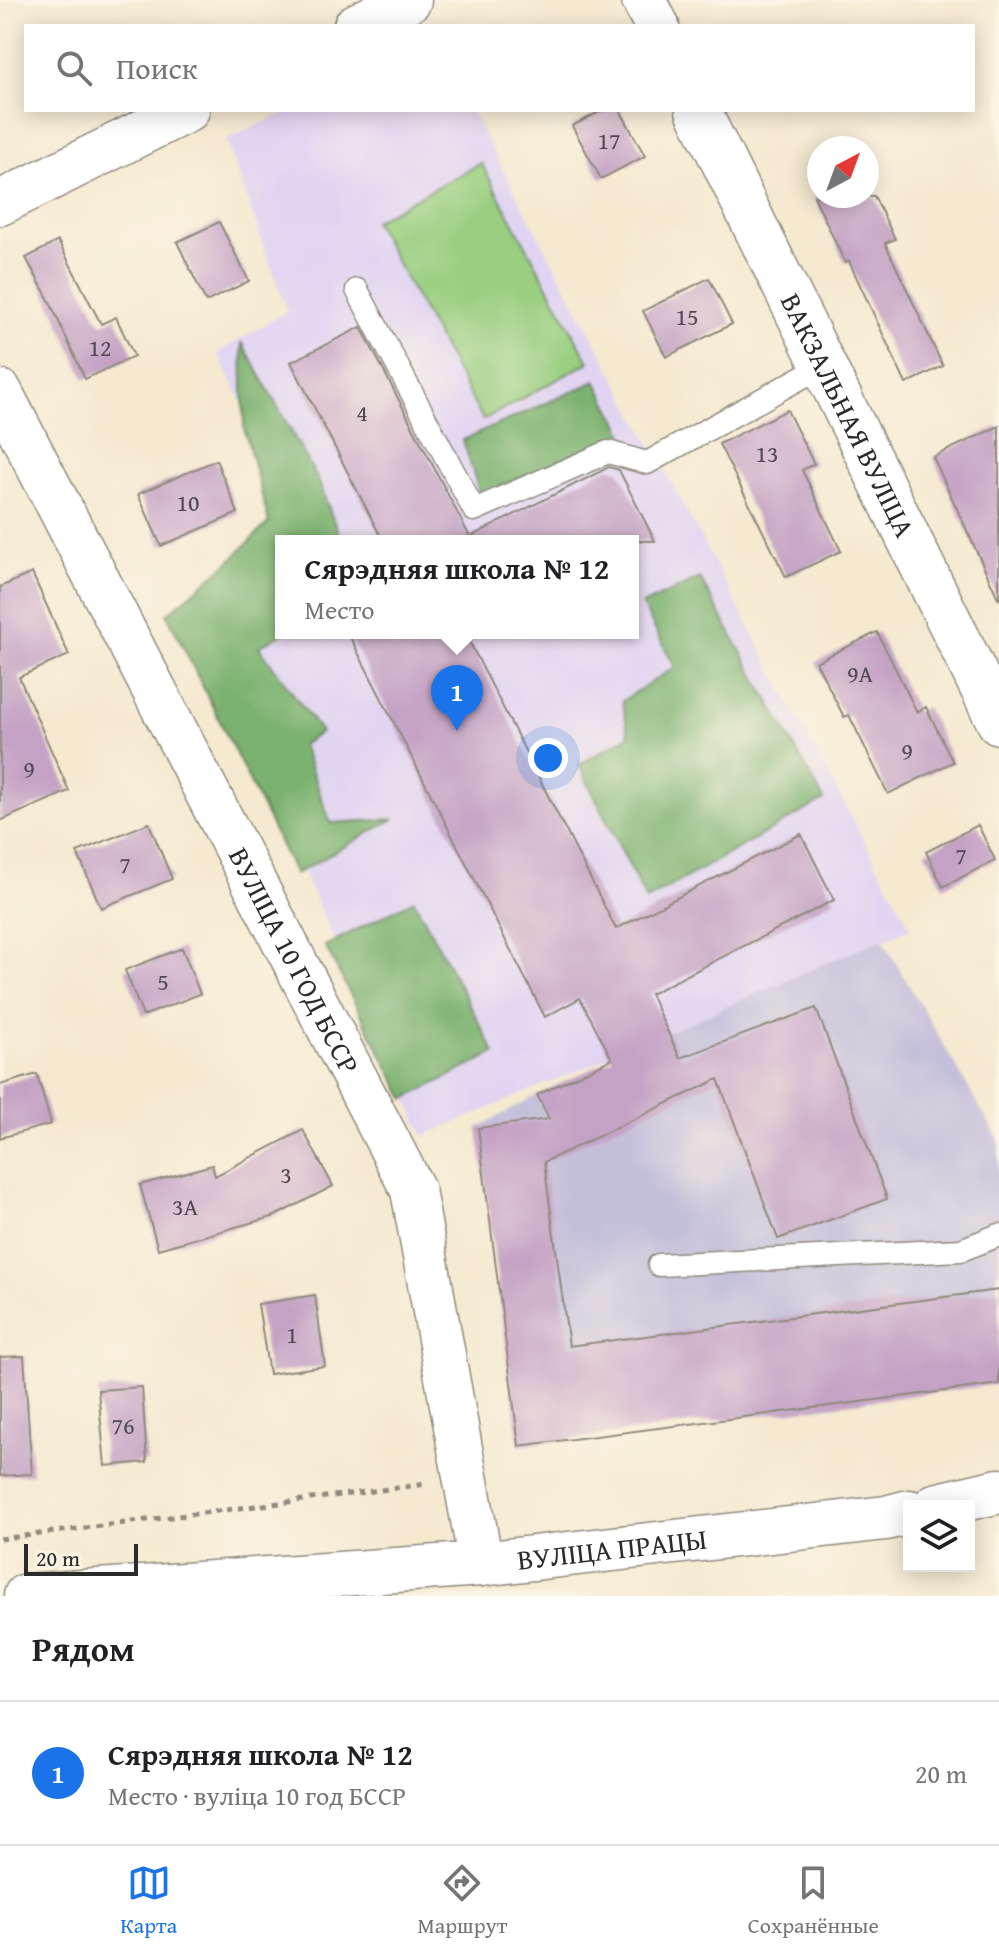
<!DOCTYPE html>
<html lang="ru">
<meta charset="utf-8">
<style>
body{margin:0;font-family:"Gentium Book Plus",serif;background:#f2f2f2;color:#202124}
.controls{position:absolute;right:24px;bottom:24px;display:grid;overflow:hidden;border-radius:0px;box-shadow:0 4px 20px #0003}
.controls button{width:72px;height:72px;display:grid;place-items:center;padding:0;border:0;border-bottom:2px solid #e0e0e0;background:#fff;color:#202124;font:40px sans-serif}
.compass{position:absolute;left:807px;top:136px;width:72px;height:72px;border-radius:50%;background:#fff;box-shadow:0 4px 20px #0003;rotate:41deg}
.scale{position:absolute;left:24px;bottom:20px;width:114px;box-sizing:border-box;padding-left:8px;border:4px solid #2b2b2b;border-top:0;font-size:22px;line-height:28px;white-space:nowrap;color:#2b2b2b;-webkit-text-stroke:6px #fcf5e5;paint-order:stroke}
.you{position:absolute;left:548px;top:758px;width:28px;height:28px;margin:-20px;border:6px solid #fff;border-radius:50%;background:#1a73e8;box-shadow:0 0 0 12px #1a73e833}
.badge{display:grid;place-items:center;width:52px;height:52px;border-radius:50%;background:#1a73e8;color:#fff;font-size:26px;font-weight:700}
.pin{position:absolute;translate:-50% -66px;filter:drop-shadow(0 2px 4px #0008)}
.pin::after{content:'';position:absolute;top:42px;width:28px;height:24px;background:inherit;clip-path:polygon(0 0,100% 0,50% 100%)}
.popup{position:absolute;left:275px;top:535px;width:364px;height:104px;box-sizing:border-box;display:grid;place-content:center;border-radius:0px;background:#fff;filter:drop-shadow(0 2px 6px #0005);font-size:26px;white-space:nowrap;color:#757577}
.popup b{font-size:30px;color:#202124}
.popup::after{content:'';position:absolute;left:50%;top:100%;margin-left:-16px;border:16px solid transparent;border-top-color:#fff}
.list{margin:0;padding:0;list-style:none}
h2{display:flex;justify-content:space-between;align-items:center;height:104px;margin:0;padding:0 32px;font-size:34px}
h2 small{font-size:26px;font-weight:400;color:#757577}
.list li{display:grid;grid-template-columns:52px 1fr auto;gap:24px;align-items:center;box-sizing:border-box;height:144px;padding:0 32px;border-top:2px solid #e0e0e0}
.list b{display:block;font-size:30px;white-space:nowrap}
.list p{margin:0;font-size:26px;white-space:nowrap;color:#757577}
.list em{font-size:26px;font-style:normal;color:#757577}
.icon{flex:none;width:44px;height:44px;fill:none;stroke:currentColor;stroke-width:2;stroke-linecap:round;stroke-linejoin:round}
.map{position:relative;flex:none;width:999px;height:1596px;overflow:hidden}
.search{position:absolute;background:#fff;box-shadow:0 4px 20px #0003;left:24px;right:24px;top:24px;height:88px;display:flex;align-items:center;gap:20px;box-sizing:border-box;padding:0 28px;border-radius:0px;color:#757577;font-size:30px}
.sheet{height:248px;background:#fff}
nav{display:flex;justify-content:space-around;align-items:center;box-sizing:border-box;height:112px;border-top:2px solid #e0e0e0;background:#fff;font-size:22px;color:#757577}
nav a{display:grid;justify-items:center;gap:4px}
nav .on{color:#1a73e8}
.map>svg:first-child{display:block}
</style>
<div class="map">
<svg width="999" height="1596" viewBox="0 0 999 1596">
<rect width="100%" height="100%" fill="#fcf5e5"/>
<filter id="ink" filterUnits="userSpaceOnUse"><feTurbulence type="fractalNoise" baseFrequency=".0125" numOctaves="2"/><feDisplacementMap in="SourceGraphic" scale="16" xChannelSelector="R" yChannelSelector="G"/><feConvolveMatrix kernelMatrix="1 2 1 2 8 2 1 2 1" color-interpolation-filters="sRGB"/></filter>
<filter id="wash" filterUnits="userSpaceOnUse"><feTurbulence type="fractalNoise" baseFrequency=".006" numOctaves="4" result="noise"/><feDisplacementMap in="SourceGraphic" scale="32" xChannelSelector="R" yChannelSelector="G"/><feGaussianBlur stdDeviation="1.8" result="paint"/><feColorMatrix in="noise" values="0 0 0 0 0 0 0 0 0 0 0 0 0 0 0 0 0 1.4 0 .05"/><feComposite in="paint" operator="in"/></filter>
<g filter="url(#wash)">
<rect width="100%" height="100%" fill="#f5e9d0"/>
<polygon fill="#e1d4f3" points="290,110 471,110 911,928 424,1136 195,637 281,633 633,633 633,541 310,541 218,353 287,311 226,140"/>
<polygon fill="#c5c0da" points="882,939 999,1140 999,1271 996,1273 999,1297 999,1384 519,1446 478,1128 537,1095 668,1032"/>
<polygon fill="#9acf81" stroke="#627d56" stroke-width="2" points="481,163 589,362 483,420 374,221"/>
<g fill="#7bb26f" stroke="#536e4d" stroke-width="2">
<polygon points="242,342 318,480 341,540 281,541 283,633 259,647 321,732 302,745 331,823 394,819 295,874 167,614 228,563 269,522 244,428"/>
<polygon points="596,381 624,433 480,495 463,440"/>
<polygon points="700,578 824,800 646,900 579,765 629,735 622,701 675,667 642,605"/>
<polygon points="414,900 495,1053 405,1099 325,946"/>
</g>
<g id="blocks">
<g fill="#c4a2c5">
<polygon points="603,110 620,110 645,156 601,179 572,126"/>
<polygon points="814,196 874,196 895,239 885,243 943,366 906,384 849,261 845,263"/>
<polygon points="219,222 249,281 206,302 177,242"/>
<polygon points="58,241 101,324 116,317 134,356 85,379 49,300 26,258"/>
<polygon points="709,278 732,324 666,357 643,311"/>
<polygon points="361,327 470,537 609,467 619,470 655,541 383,541 291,362"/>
<polygon points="787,410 814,464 802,470 841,551 786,577 719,444"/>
<polygon points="999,426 999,600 933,457"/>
<polygon points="216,460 238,513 161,546 138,494"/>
<polygon points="32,573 69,655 19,677 69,791 0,821 0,587"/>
<polygon points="877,632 917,712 926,707 953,762 888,794 849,715 844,717 816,662"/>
<polygon points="348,633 465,633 616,929 801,834 834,900 650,994 680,1058 816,1008 887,1199 778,1239 718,1079 544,1162 569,1346 999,1290 999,1384 519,1446 478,1128 549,1119 537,1095 612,1059 580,998 545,1017"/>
<polygon points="149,823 172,879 101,908 77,852"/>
<polygon points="978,825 995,860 943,887 926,852"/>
<polygon points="182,948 200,994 143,1016 125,970"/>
<polygon points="37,1074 51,1124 0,1138 0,1085"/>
<polygon points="303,1130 333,1186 275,1216 158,1249 140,1185 212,1165 215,1176"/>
<polygon points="315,1295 325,1366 269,1374 258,1304"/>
<polygon points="24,1356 32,1474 0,1476 0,1357"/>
<polygon points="142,1387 147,1462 105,1466 98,1390"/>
</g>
</g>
</g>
<g filter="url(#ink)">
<use href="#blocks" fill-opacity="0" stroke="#908a7e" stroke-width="2"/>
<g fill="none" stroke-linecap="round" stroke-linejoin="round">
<defs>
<g id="lane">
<polyline points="357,290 474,510 608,452 647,463 824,365"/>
<polyline points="659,1265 961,1250 999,1235"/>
</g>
<g id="street">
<polyline points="644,0 657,26"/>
<polyline points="356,26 409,0"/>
<path id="s1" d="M698,110L999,722"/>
<polyline points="0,203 187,110"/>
<path id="s2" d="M0,392L413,1190L481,1564"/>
</g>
<g id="secondary">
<polyline points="935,1506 999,1491"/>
<path id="s3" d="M26,1596L481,1564L886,1518L909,1512"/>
</g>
</defs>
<use href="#lane" stroke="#908a7e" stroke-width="25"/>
<use href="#street" stroke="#908a7e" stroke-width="47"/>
<use href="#secondary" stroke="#908a7e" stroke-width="47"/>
<polyline stroke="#908a7e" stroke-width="5" stroke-dasharray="6 6" stroke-linecap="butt" points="0,1539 427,1484"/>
<use href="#lane" stroke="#fff" stroke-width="22"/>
<use href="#street" stroke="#fff" stroke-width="44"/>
<use href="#secondary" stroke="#fff" stroke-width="44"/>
</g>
</g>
<g text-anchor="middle" stroke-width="8" stroke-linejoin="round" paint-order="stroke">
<g font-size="24" fill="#514952">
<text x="609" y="149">17</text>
<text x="687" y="325">15</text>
<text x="100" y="356">12</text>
<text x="362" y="421">4</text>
<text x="767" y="462">13</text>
<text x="188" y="511">10</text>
<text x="860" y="682">9А</text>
<text x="907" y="759">9</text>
<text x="29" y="777">9</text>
<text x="961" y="864">7</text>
<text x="125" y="873">7</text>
<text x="163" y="990">5</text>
<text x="286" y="1183">3</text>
<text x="185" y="1215">3А</text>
<text x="292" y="1343">1</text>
<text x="123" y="1434">76</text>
</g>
<g font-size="28" fill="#2b2b2b" stroke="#fcf5e5">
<text dy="10" stroke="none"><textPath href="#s1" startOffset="340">ВАКЗАЛЬНАЯ ВУЛІЦА</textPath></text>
<text dy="10" stroke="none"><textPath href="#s2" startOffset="640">ВУЛІЦА 10 ГОД БССР</textPath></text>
<text dy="10" stroke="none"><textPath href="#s3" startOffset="588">ВУЛІЦА ПРАЦЫ</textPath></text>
</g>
</g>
</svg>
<div class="controls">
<button><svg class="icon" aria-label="layers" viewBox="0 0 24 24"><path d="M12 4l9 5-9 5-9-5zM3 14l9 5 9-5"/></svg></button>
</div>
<svg class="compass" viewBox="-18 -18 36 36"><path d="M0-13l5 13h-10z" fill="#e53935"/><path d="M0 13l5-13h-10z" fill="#757577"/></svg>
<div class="scale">20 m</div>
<div class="you"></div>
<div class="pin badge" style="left:457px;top:731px">1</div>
<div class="popup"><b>Сярэдняя школа № 12</b>Место</div>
<div class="search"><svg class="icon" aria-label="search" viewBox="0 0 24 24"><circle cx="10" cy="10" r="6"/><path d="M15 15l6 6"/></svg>Поиск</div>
</div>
<section class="sheet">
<h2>Рядом<small></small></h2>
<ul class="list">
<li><span class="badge">1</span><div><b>Сярэдняя школа № 12</b><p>Место · вуліца 10 год БССР</p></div><em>20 m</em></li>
</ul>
</section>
<nav>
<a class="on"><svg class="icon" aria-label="map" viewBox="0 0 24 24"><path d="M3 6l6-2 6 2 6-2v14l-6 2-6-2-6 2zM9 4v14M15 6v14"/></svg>Карта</a>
<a><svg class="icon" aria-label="directions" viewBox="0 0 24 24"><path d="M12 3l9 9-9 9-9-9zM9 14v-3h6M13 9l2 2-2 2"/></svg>Маршрут</a>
<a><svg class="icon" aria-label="saved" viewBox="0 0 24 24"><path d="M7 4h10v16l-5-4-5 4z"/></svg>Сохранённые</a>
</nav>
